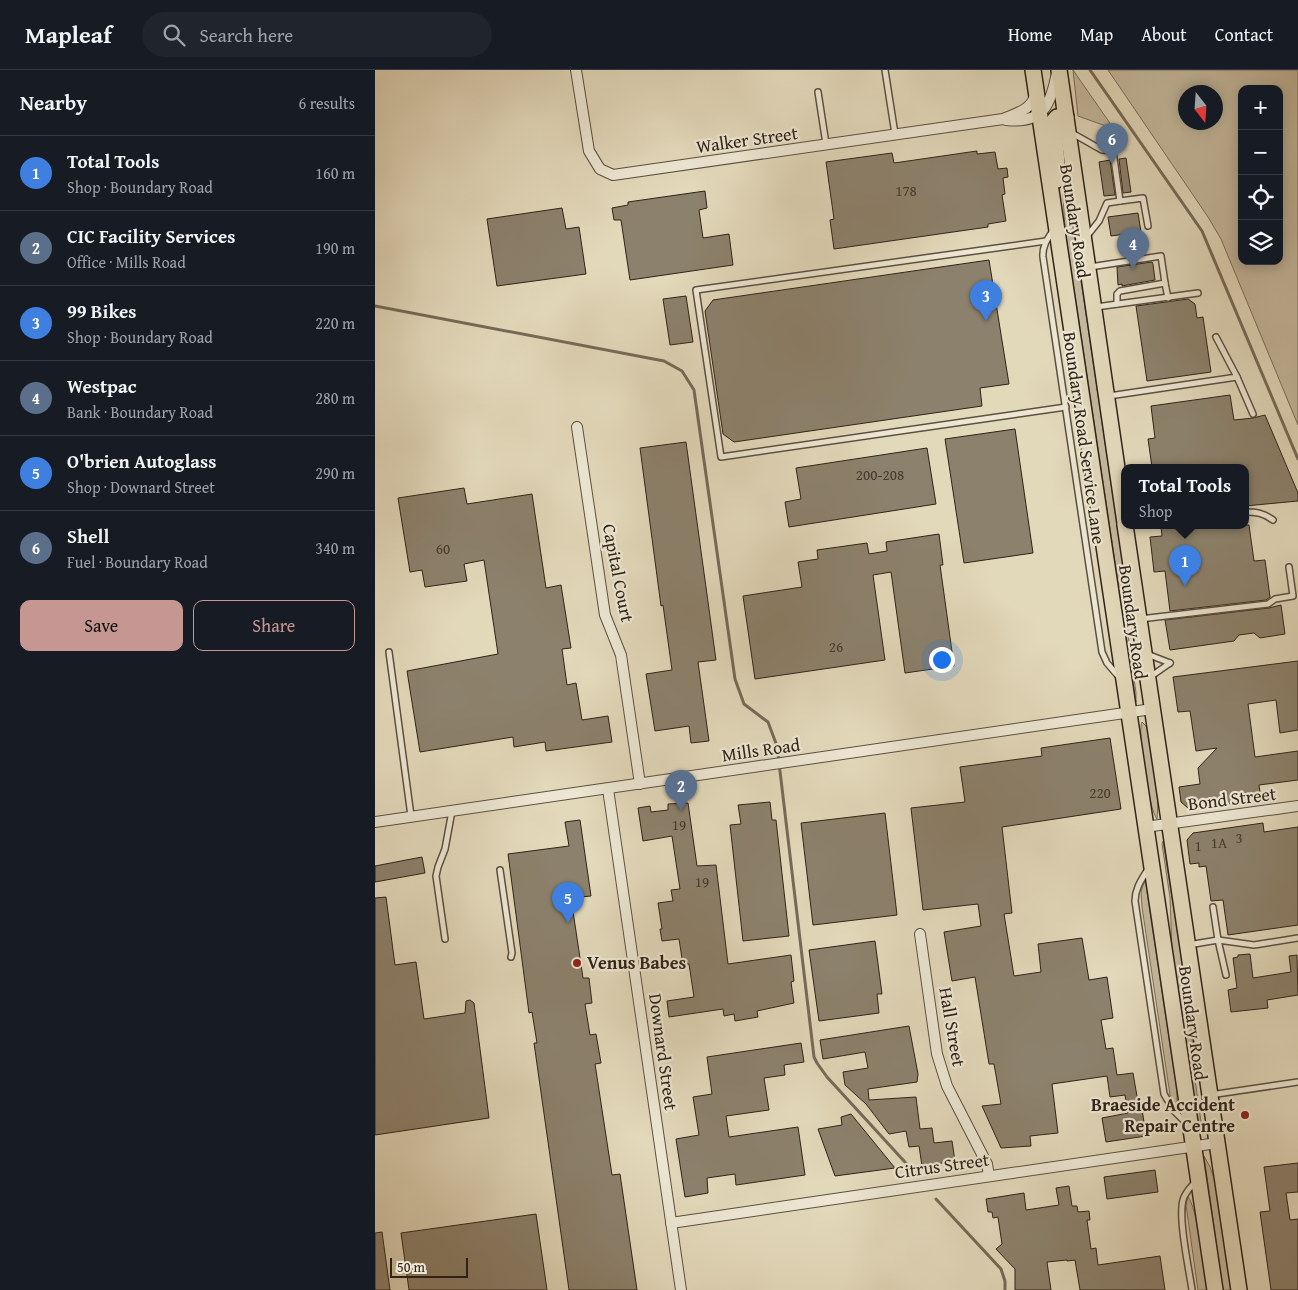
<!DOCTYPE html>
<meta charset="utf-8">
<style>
body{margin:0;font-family:"Gentium Book Plus",serif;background:#20242c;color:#f1f3f6}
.controls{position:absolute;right:15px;top:15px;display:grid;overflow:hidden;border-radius:10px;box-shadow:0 2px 12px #0003}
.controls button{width:45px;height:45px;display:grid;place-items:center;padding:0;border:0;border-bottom:1px solid #363941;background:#171b24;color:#f1f3f6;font:25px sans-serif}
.compass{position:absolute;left:803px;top:15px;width:45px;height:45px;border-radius:50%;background:#171b24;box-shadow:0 2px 12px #0003;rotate:163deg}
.scale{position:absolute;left:15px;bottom:12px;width:78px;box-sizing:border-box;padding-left:5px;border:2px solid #2f2318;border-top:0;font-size:14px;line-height:18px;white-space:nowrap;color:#2f2318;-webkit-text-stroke:4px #ece6d2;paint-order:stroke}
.you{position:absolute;left:566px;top:589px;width:18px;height:18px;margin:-12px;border:4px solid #fff;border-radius:50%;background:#1a73e8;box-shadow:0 0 0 8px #1a73e833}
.badge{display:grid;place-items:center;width:32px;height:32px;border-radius:50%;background:#c59692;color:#fff;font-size:16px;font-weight:700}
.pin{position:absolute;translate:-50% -41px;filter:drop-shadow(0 1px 2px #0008)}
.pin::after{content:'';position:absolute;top:26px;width:18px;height:15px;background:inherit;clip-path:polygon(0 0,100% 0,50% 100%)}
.popup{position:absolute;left:746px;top:394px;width:128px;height:65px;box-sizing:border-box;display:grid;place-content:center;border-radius:10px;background:#171b24;filter:drop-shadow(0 1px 4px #0005);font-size:16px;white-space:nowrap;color:#9ea1a6}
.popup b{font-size:19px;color:#f1f3f6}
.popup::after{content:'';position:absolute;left:50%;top:100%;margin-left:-10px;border:10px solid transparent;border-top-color:#171b24}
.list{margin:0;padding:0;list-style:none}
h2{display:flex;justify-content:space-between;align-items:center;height:65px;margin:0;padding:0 20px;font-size:21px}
h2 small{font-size:16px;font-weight:400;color:#9ea1a6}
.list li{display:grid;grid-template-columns:32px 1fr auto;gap:15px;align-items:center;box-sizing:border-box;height:75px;padding:0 20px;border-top:1px solid #363941}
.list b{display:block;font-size:19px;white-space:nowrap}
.list p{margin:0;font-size:16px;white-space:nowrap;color:#9ea1a6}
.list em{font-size:16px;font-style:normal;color:#9ea1a6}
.actions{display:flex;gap:10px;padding:15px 20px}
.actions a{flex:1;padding:11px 0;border:1px solid #c59692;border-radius:10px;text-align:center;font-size:18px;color:#c59692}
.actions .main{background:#c59692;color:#111}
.icon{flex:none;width:28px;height:28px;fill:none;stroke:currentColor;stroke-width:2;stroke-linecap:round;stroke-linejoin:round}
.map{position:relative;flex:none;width:923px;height:1220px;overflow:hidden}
header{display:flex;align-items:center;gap:30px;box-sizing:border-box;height:70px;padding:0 25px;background:#171b24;border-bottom:1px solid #363941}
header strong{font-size:24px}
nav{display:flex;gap:28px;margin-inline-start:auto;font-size:18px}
.search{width:350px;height:45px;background:#20242c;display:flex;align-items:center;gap:12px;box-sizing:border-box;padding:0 18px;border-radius:28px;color:#9ea1a6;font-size:19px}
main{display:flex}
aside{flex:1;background:#171b24}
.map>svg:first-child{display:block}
</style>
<header>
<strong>Mapleaf</strong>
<div class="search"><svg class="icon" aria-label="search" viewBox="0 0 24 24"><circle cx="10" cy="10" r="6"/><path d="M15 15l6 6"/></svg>Search here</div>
<nav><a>Home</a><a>Map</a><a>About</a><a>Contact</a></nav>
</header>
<main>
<aside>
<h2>Nearby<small>6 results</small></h2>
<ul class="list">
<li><span class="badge" style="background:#3f7fe0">1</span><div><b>Total Tools</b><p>Shop · Boundary Road</p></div><em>160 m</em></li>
<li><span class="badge" style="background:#5c6f8a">2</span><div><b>CIC Facility Services</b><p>Office · Mills Road</p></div><em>190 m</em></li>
<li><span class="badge" style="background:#3f7fe0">3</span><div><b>99 Bikes</b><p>Shop · Boundary Road</p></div><em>220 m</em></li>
<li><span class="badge" style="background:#5c6f8a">4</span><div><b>Westpac</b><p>Bank · Boundary Road</p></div><em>280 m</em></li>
<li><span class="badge" style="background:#3f7fe0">5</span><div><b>O'brien Autoglass</b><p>Shop · Downard Street</p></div><em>290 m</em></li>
<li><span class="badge" style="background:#5c6f8a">6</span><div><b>Shell</b><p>Fuel · Boundary Road</p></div><em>340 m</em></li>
</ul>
<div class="actions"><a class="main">Save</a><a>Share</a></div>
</aside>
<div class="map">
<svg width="923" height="1220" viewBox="0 0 923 1220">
<rect width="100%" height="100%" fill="#e2d8ba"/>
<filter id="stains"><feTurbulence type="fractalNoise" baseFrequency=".004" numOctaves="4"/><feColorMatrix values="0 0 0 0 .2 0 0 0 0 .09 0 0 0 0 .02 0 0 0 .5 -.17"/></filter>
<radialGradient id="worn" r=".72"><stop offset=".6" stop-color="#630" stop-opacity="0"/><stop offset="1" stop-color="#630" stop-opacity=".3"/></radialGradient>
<g fill="#c4b99e" stroke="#7a6e5b" fill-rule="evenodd">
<polygon points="698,0 739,59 703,46"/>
<path d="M733,0H923V355L846,169L833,147ZM867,19H904V191H867ZM811,22H841V52H811Z"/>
<polygon points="684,62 750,508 753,564 761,623 761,632 690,159"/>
<path d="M767,652L771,656L774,666L783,732L782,749C774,740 762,663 767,652Z"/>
<polygon points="788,771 815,942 820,1009 827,1059 826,1064 824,1064 797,881 795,828 787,774"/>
<polygon points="769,812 771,815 802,1021 802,1037 795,1025 767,837 766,822"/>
<polygon points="829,1086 835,1097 840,1111 856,1220 848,1220"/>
<path d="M813,1127C822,1136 829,1203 832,1220H823L811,1135Z"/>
</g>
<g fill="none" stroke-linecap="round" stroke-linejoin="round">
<g stroke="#766a58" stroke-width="3">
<polyline points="715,0 827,161 923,389"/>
<polyline points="0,236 289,291 307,301 319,320 360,609 369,634 393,652 402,676 439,987 442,993 452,1007 540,1103"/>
<polyline points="561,1129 626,1199 630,1211 630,1220"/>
</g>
</g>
<g fill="#8c816c" stroke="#2f2318">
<polygon points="602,81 602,84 620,82 623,99 632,98 633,107 628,108 630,124 627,125 631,151 613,154 613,157 459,179 455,150 459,149 451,92 517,83 519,93"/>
<polygon points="751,88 756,122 748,123 744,89"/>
<polygon points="735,90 740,125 729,126 724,92"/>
<polygon points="330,121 332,138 324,140 328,168 354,164 358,195 255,210 246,150 239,150 237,138 253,135 253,132"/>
<polygon points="187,138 191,159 204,157 211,204 122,216 112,149"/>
<polygon points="763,143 766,162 736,166 733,147"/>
<polygon points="614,190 634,314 605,318 607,336 359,372 348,364 330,241 338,230"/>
<polygon points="777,192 778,194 780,210 747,216 747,214 743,215 742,197"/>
<polygon points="311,226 318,272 295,275 288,229"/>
<polygon points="813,229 820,234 822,248 828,247 836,302 772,311 761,236"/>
<polygon points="855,325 859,350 878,348 890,345 923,423 923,431 870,436 870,397 777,397 773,369 780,368 776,336"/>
<polygon points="640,359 658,483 589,493 570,369"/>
<polygon points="311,372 341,590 323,592 334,671 316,673 314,656 280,661 271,604 297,600 288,535 286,536 265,378"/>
<polygon points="552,378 561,434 414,457 410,432 426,429 421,398"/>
<polygon points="89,418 92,434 157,424 171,518 186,515 196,578 187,579 192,615 201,613 207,650 233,646 237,672 171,681 170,672 139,677 138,667 45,682 32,601 123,584 109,490 89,494 92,511 50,517 47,500 35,502 23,428"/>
<polygon points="804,455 874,455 879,491 890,490 895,527 891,530 795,541 790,501 779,502 775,467 787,466 786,457"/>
<polygon points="564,464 568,495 565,495 579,596 530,603 516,502 498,505 510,590 380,609 368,526 427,517 423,492 443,489 442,480 492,473 494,484 512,481 511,472"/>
<polygon points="906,535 910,564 885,568 879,563 864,565 859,571 795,580 790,550 894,538"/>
<polygon points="923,591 923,660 905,663 901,630 873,634 880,687 923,681 923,710 884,715 886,730 814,739 806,732 804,717 825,714 823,698 842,678 821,681 815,641 803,642 798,607"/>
<polygon points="735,668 746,739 627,757 637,843 629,844 639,906 666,902 663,874 707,868 714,910 732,907 738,948 726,950 731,979 738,978 742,1005 758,1003 763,1032 766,1032 771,1066 731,1072 727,1048 753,1043 750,1025 735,1027 732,1006 677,1014 683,1063 655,1066 656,1076 626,1078 607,1036 626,1034 619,994 614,994 600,907 577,911 569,862 606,856 603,834 548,840 536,738 590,732 585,697 667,686 666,678"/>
<polygon points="395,732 397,750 401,750 414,866 368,871 355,755 366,754 363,735"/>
<polygon points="313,733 322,796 341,795 353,894 416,885 419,911 416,912 419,933 382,941 383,947 360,951 359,944 349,946 348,939 294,947 292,931 319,927 314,894 308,895 304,869 287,871 285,859 287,859 283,833 298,831 296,820 305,819 297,766 268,771 263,738 275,736 276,742 293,740 293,734"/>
<polygon points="510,743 522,845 438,855 426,753"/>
<polygon points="205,750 216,826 196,828 208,908 214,908 217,933 210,934 215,965 221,964 226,993 220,994 237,1105 245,1104 262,1220 194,1220 159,973 162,973 157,942 154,943 133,784 194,776 190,752"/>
<polygon points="888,753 889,762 923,757 923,855 853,865 848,830 836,831 831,796 824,797 824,793 815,794 812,770 818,763"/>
<polygon points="47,787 50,803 0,812 0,796"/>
<polygon points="11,827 20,895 41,892 49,949 90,943 91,931 95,930 99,933 114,1048 0,1065 0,828"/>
<polygon points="500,871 507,924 502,924 504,943 444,951 434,880"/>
<polygon points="875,884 878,908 916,902 914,886 922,885 923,925 892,930 893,938 856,942 853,920 862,918 858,888 863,887 863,885"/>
<polygon points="534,956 543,1004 542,1012 493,1019 494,1030 541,1027 545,1059 557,1058 559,1073 577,1071 580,1091 547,1096 544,1076 534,1077 531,1061 514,1064 491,1034 470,1015 468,1002 493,998 490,982 448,989 445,970"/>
<polygon points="426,973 429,992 409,995 410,1005 389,1008 394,1040 351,1046 354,1067 423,1057 430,1105 361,1115 360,1104 332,1108 333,1123 310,1127 301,1069 324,1065 318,1027 337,1024 332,987"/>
<polygon points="476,1044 520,1098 460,1106 443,1059 467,1055 466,1047"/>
<polygon points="923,1093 923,1122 911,1123 915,1150 923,1149 923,1220 896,1220 885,1142 895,1141 889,1097"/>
<polygon points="780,1100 783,1122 732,1129 729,1107"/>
<polygon points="694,1116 697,1136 702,1136 703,1142 714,1141 715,1150 712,1150 716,1179 721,1178 723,1195 785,1186 790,1220 705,1220 700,1190 692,1191 692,1190 672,1192 676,1220 640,1220 640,1199 621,1179 627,1174 623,1147 618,1148 617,1142 613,1142 611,1129 649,1123 651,1140 684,1135 681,1118"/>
<polygon points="161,1144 172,1220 34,1220 26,1163"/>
<polygon points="7,1162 15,1220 0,1220 0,1163"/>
</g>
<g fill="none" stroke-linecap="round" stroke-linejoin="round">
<defs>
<g id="service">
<polyline points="510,0 520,64"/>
<polyline points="443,22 451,74"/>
<polyline points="695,62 727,80 738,81 745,131 732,133 724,151 712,166"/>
<polyline points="745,131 768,128 773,156"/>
<path d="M679,159C673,168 667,176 668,187L727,582L732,593L744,607"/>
<polyline points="671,171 321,220 346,387 691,337"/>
<polyline points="715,197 786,186 790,213 745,221 742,224 742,234"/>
<polyline points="790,213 793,228"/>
<polyline points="721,237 823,223"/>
<polyline points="862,307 878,344"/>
<polyline points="734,326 862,307 841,267"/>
<path d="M870,442C881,442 889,443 898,450"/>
<polyline points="765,549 893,534 900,529 918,526 914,497"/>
<polyline points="14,582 36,746"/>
<polyline points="772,584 795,593"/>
<polyline points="775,607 795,593"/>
<path d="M773,799C767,809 760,818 760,831L789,1024L799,1041L810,1052"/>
<polyline points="125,800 137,883 136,887"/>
<polyline points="838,837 843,870 851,905"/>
<polyline points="70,869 61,806 63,797 70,779 77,741"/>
<polyline points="813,875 843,870 879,875 923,868"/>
<polyline points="835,1025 923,1012"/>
<path d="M817,1220C814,1199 803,1149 808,1130C810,1122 816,1117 821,1111"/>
</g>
<g id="minor">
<path d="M201,0L214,81L225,99L238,105L628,49C642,43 657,40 661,23"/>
<path d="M631,50C669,54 675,35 682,3"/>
<polyline points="202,357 230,545 246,585 265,714"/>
<polyline points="233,719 306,1220"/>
<polyline points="0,752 777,639"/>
<polyline points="770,757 923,736"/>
<polyline points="545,864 562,984 572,1016 612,1094 614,1106"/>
<polyline points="296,1153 842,1073"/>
</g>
<g id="primary">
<polyline points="658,0 840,1220"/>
<polyline points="684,0 750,453"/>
<polyline points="682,110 682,92 678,52 682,47 691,47"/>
<polyline points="750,455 864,1220"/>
</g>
</defs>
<use href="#service" stroke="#5c5040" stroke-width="8"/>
<use href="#minor" stroke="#5c5040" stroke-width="12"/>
<use href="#primary" stroke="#2f2318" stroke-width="18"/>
<use href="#service" stroke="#ece6d2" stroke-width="5"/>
<use href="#minor" stroke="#ece6d2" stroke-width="10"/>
<use href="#primary" stroke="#e2d8ba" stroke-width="15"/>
</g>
<g fill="#8f2418" stroke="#ece6d2" stroke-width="2">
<circle cx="202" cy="893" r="5"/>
<circle cx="870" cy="1045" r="5"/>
</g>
<g text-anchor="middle" stroke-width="4.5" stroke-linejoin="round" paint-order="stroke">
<g font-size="15" fill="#463a2d">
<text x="531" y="126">178</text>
<text x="505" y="410">200-208</text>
<text x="68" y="484">60</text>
<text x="461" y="582">26</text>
<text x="725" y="728">220</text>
<text x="304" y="760">19</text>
<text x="864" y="773">3</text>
<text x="844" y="778">1A</text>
<text x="823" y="781">1</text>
<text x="327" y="817">19</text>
</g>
<g font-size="18" fill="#2f2318" stroke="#ece6d2">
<text transform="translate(372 70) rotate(-8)" y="6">Walker Street</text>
<text transform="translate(700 151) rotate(81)" y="6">Boundary Road</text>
<text transform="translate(709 368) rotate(82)" y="6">Boundary Road Service Lane</text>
<text transform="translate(243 503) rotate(79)" y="6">Capital Court</text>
<text transform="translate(758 552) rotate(82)" y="6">Boundary Road</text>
<text transform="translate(386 680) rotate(-8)" y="6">Mills Road</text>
<text transform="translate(857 729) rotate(-7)" y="6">Bond Street</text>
<text transform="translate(818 953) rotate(82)" y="6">Boundary Road</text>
<text transform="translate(577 957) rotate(80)" y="6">Hall Street</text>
<text transform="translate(288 982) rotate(82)" y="6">Downard Street</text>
<text transform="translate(567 1096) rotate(-8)" y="6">Citrus Street</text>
</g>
<g font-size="18" font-weight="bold" fill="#2f2318" stroke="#ece6d2" text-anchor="start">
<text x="212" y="899">Venus Babes</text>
<text x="860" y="1041" text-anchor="end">Braeside Accident<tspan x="860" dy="21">Repair Centre</tspan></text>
</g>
</g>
<rect width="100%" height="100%" filter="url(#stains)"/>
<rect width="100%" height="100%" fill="url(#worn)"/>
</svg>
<div class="controls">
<button>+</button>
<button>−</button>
<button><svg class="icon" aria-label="locate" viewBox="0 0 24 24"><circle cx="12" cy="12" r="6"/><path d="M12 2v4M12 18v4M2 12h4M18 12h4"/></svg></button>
<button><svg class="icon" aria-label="layers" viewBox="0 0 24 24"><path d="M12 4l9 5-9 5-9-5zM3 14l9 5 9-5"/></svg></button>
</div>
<svg class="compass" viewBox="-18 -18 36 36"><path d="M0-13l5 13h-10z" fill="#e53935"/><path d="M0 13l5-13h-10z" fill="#9ea1a6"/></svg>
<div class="scale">50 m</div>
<div class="you"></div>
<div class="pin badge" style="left:810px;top:516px;background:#3f7fe0">1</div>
<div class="popup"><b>Total Tools</b>Shop</div>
<div class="pin badge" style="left:306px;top:741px;background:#5c6f8a">2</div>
<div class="pin badge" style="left:611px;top:251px;background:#3f7fe0">3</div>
<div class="pin badge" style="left:758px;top:199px;background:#5c6f8a">4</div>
<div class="pin badge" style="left:193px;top:853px;background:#3f7fe0">5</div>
<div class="pin badge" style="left:737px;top:94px;background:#5c6f8a">6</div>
</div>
</main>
